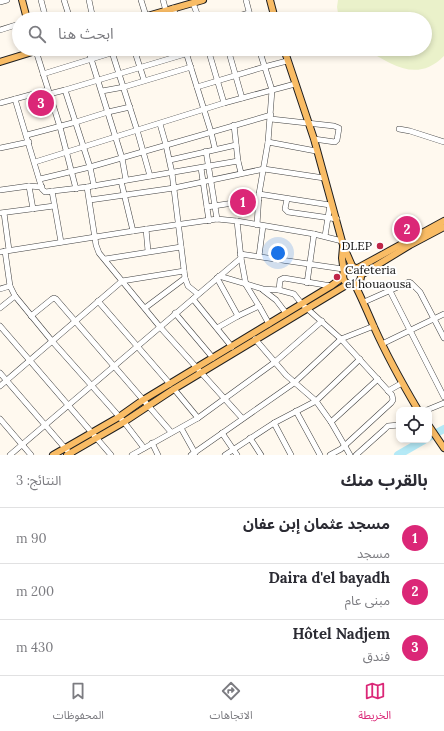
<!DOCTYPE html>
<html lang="ar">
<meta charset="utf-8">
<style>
body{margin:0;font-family:Lora,"Noto Sans Arabic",serif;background:#f2f2f3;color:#2b2b33;direction:rtl}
.controls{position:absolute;right:12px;bottom:12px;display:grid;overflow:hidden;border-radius:8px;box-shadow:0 2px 6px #0003}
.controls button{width:36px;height:36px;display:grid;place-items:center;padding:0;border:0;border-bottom:1px solid #e1e1e2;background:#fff;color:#2b2b33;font:20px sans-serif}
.you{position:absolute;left:278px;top:253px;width:14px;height:14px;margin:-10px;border:3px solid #fff;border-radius:50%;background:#1a73e8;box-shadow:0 0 0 6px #1a73e833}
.badge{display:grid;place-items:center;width:26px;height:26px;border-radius:50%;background:#db2777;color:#fff;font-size:13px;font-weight:700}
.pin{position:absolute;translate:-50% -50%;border:2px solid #fff;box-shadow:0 1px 4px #0006}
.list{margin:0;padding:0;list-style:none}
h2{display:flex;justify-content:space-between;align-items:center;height:52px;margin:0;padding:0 16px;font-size:17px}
h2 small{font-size:13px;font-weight:400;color:#7c7c81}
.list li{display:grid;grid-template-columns:26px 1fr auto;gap:12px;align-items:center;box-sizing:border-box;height:56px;padding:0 16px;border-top:1px solid #e1e1e2}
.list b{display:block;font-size:15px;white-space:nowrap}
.list p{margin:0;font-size:13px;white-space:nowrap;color:#7c7c81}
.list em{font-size:13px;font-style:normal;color:#7c7c81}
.icon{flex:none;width:22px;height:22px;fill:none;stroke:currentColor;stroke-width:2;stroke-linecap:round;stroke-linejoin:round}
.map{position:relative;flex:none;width:444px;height:455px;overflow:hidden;direction:ltr}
.search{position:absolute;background:#fff;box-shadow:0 2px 6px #0003;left:12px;right:12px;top:12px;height:44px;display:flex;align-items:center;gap:10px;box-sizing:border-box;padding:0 14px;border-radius:22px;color:#7c7c81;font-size:15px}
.sheet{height:220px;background:#fff}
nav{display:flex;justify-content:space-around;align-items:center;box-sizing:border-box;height:56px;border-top:1px solid #e1e1e2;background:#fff;font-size:11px;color:#7c7c81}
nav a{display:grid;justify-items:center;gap:2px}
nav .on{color:#db2777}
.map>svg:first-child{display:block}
</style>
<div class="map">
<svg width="444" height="455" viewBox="0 0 444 455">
<rect width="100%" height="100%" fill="#fff9ef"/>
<path fill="#eaf1ca" d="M338,0H444V56C417,83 393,65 365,49H425V19H339L337,7Z"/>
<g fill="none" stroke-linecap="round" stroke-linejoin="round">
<g stroke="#b4e9f6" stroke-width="8">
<polyline points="429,437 444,429"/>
<polyline points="398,455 424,440"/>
</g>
<defs>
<g id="minor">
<polyline points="41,0 46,19"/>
<polyline points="64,0 70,19"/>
<polyline points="89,0 93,19"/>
<polyline points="141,0 146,16"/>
<polyline points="163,0 166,11"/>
<polyline points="246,0 251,19"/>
<polyline points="0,2 7,0"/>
<polyline points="193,3 199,19"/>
<polyline points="173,8 177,19"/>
<polyline points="228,19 249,13"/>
<polyline points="0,30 19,24"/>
<polyline points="88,49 122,158 126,180"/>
<polyline points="111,49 137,130 150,176"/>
<polyline points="134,49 144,80"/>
<polyline points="185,49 211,132 215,149"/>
<polyline points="208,49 224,103"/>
<polyline points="228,49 242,98"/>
<polyline points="36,51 60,127 76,189"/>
<polyline points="43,74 124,49"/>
<polyline points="197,87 264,67 287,61"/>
<polyline points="65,90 90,167 94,186"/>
<polyline points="102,91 124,87 191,67"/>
<polyline points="49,94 65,90 202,49"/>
<polyline points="15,99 42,189 45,192 87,187 238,161"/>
<polyline points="0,103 48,90"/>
<polyline points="271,119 334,126 339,128 337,140 335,142 314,139"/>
<polyline points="160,124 166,145 172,173 185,278 188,286 198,294"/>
<polyline points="234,125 238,161 241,173"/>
<polyline points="399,129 410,131 444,142"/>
<polyline points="27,135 76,122 108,112 130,107"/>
<polyline points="268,142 316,151"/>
<polyline points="0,148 29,142"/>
<polyline points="206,151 217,219"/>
<polyline points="170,160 236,145"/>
<polyline points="35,162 224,103 295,84"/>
<polyline points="201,168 209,221"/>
<polyline points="40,179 90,167 271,115"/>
<polyline points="121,181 133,231"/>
<polyline points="29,186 33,209"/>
<polyline points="87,187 96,245 99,253 160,327 242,418"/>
<polyline points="0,190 29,186 42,187"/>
<polyline points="52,191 61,242"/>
<polyline points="259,194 330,205"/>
<polyline points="287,199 285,209 288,212 337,219"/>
<polyline points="90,200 174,188 264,169 324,178"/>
<polyline points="207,207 259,199"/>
<polyline points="0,213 54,206"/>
<polyline points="4,213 9,250"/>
<polyline points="257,225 259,194 268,142 272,90 259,49"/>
<polyline points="146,229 148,251"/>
<polyline points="325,236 330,205 332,205"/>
<polyline points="5,251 10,286 15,296 52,341 124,422 144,448"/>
<polyline points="0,252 133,231 217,219 237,221 314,234 342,241"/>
<polyline points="240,254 343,269"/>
<polyline points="259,256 263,226"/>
<polyline points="105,259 181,247"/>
<polyline points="219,276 263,289 279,290 294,294 302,304 341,339 392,395 393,400 391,403 341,449 330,455"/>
<polyline points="217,278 238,316"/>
<polyline points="307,283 314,234"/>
<polyline points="0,289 10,286"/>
<polyline points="263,290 276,300 286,313"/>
<polyline points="279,290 280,280 284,278 331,286"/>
<polyline points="390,291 444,397"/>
<polyline points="193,299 232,347"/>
<polyline points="98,301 170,384"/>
<polyline points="364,302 409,282 411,283 420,292 444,338"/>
<polyline points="259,306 269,324"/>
<polyline points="0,308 15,296"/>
<polyline points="145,308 185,278"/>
<polyline points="175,313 213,358"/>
<polyline points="31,316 52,299 54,298 56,299 171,432"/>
<polyline points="0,326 111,455"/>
<polyline points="217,328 238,316 259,306 246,285 241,258 237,221"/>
<polyline points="255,339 286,375 316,401 331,422 350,455"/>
<polyline points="382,344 444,314"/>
<polyline points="0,373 71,455"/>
<polyline points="0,386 122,281 184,271"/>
<polyline points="174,389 198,418"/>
<polyline points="388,391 402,383"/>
<polyline points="427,410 444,403"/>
<polyline points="296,411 320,455"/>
<polyline points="0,419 31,455"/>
<polyline points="331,422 378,379"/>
<polyline points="274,423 291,455"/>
<polyline points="181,428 195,453"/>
<polyline points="222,433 237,455"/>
<polyline points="250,438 261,455"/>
<polyline points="152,443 158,455"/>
<polyline points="10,455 241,258"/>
<polyline points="132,455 198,418 275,362 322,321"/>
<polyline points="191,455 294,383 341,339 374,326"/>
<polyline points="225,455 274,423 316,401 360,359"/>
<polyline points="356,455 385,429 388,426 399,425"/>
</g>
<g id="major">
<polyline points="22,0 27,19"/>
<polyline points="270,0 275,19"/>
<polyline points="137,19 203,0"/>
<polyline points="284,49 314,139 343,245 353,268"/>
<polyline points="0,62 42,49"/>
<polyline points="343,247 342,258 344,273"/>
<circle cx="352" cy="276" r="9"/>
<polyline points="356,269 444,221"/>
<polyline points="361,275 410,245 444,227"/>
<path d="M355,285C362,299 368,313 374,327C387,356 402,383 418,410"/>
<polyline points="429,426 444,448"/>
<polyline points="53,455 119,417 143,400 331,286 343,277"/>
<polyline points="67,455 124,422 174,389 348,284"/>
</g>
</defs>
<use href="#minor" stroke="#414141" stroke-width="6"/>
<use href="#major" stroke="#1f1f1f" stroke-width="8"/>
<use href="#minor" stroke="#fff" stroke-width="5"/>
<use href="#major" stroke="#f9bc65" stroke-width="6"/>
</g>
<g fill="#bf2547" stroke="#fff" stroke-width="1.5">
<circle cx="380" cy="246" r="4"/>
<circle cx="337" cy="277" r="4"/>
</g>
<g text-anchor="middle" stroke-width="4" stroke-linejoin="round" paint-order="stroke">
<g font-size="12" fill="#0e0e0e" stroke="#fff" text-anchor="end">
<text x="372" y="250">DLEP</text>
<text x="345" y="274" text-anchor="start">Cafeteria<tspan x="345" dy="14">el houaousa</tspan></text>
</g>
</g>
</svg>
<div class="controls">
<button><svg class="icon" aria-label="locate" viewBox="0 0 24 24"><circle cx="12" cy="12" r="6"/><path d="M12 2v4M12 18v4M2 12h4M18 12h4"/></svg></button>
</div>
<div class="you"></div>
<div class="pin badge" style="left:243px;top:202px">1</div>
<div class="pin badge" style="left:407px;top:229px">2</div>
<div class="pin badge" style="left:41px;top:103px">3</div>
<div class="search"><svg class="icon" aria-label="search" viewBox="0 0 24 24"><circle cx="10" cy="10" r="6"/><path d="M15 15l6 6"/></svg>ابحث هنا</div>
</div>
<section class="sheet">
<h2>بالقرب منك<small>النتائج: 3</small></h2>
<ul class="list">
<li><span class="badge">1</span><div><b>مسجد عثمان إبن عفان</b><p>مسجد</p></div><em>90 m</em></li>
<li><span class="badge">2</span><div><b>Daira d'el bayadh</b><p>مبنى عام</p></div><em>200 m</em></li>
<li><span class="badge">3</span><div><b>Hôtel Nadjem</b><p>فندق</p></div><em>430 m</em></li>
</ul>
</section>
<nav>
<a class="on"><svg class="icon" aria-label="map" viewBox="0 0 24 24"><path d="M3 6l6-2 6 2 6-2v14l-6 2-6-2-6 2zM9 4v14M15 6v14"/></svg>الخريطة</a>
<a><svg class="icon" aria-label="directions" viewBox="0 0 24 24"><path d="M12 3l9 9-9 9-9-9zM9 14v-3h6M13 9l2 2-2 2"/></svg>الاتجاهات</a>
<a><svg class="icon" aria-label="saved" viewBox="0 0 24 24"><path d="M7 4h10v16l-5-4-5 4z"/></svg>المحفوظات</a>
</nav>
